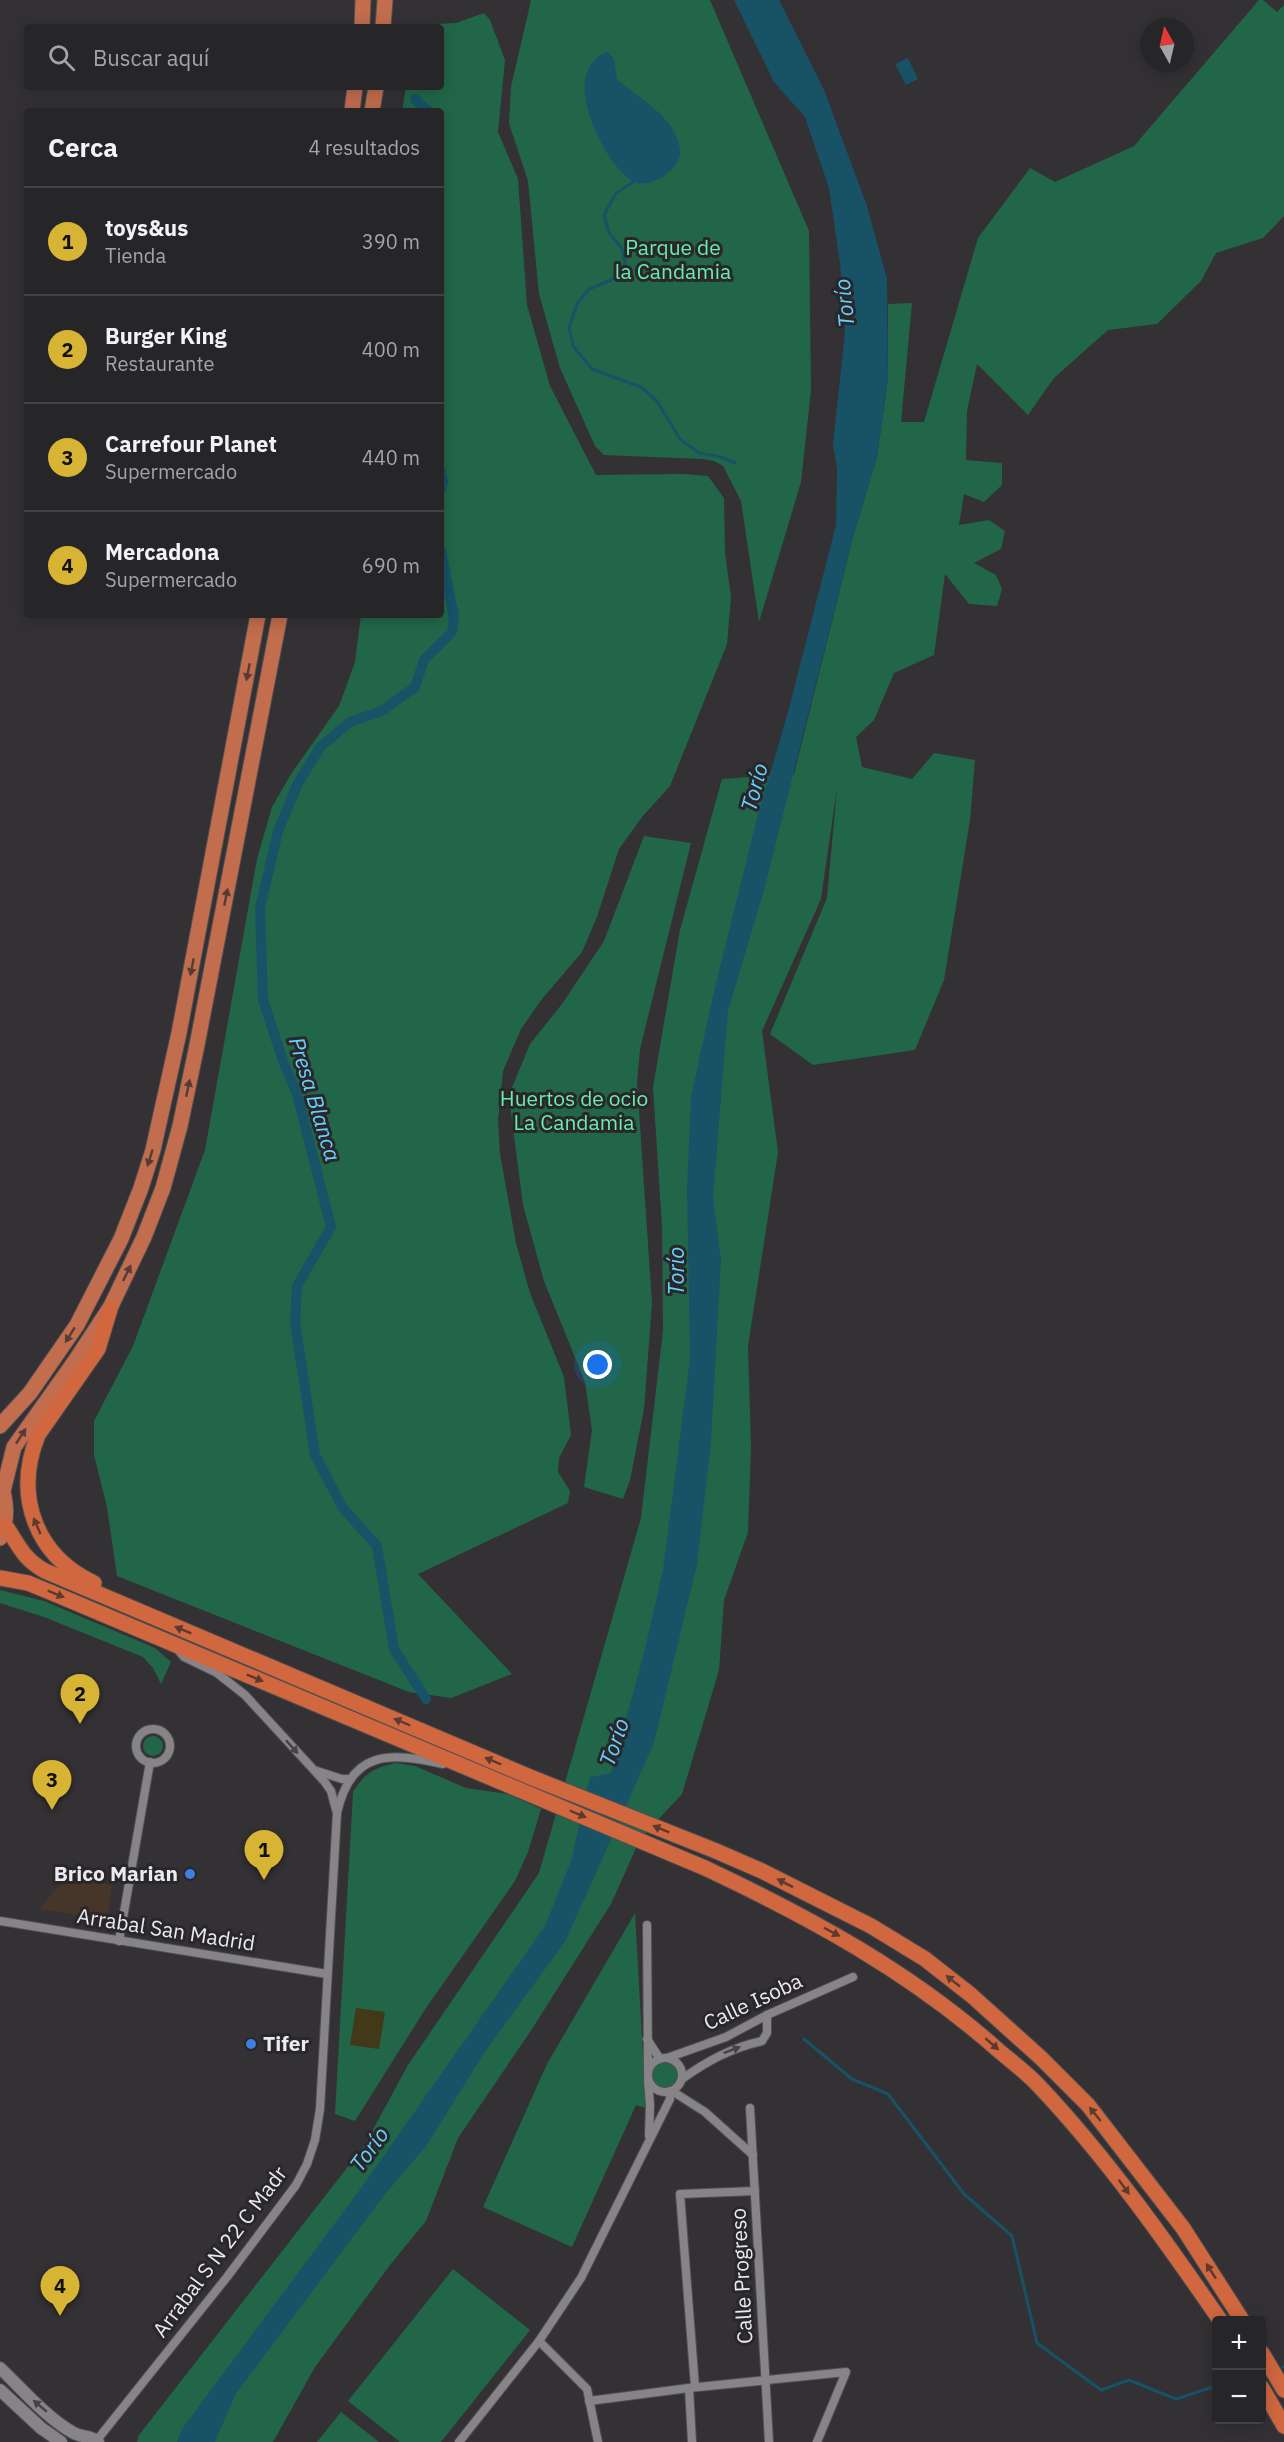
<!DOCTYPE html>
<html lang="es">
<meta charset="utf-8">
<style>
body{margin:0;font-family:"IBM Plex Sans",sans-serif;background:#2e2d2f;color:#f1f3f6}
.controls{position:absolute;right:18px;bottom:18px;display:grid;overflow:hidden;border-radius:6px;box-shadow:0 3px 15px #0003}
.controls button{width:54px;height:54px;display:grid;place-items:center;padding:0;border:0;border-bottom:2px solid #424244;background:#262527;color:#f1f3f6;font:30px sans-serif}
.compass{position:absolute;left:1140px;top:18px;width:54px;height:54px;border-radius:50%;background:#262527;box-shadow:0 3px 15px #0003;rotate:352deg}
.you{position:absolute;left:598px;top:1365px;width:21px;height:21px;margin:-15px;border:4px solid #fff;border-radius:50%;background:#1a73e8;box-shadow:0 0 0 9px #1a73e833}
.badge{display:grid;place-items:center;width:39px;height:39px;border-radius:50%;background:#d8b434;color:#111;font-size:20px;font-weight:700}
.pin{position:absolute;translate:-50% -50px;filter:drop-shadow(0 2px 3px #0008)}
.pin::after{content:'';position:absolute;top:32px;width:21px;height:18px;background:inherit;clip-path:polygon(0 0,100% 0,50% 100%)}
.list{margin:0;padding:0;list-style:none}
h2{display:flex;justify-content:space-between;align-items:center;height:78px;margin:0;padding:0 24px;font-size:26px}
h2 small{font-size:20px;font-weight:400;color:#a4a5a7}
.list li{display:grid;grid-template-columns:39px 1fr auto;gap:18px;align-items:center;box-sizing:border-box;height:108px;padding:0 24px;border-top:2px solid #424244}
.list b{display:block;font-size:22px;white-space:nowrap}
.list p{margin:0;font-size:20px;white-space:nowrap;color:#a4a5a7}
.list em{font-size:20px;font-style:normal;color:#a4a5a7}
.icon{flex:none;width:33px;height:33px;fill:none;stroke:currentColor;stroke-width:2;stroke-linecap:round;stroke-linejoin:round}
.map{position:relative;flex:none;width:1284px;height:2442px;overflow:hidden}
.search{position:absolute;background:#262527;box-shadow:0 3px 15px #0003;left:24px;top:24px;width:420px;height:66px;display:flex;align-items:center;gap:15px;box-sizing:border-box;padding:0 21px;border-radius:6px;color:#a4a5a7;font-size:22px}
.panel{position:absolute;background:#262527;box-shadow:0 3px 15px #0003;left:24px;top:108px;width:420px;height:510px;border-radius:6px}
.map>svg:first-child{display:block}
</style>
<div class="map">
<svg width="1284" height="2442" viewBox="0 0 1284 2442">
<rect width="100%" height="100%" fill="#333134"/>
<polygon fill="#46362a" points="95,1881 112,1886 107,1920 39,1909 59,1885"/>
<g fill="#226649">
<polygon points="531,0 710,0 809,231 811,390 801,482 759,622 741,501 723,466 714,461 703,459 604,455 595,446 560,368 539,294 528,181 509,123 511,87"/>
<polygon points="1259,0 1263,0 1277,12 1284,5 1284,216 1263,238 1216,253 1201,281 1157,324 1108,330 1054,378 1028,415 977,364 967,411 966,460 1002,463 1002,485 984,502 964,494 959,525 989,520 1005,531 1001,549 974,563 996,575 1002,589 997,606 969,604 945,574 934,655 894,673 874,720 856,737 862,767 912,779 934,753 975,760 970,820 944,980 915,1050 813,1065 770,1034 827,898 837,788 821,899 762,1031 778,1152 748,1346 751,1448 748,1532 724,1600 719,1670 682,1794 640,1839 611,1904 532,2029 458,2138 426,2221 390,2265 315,2367 273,2442 137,2442 139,2435 364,2146 408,2065 539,1873 641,1518 663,1331 662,1227 653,1087 680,930 722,779 794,774 853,537 877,457 888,378 888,304 912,303 901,422 924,422 978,238 1030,168 1055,182 1134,146"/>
<polygon points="484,13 490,20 505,60 498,132 518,179 527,305 550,386 596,475 683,474 708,476 724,498 725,553 731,597 727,644 670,786 642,817 619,849 597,917 582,952 542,999 521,1029 503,1071 498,1121 500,1154 516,1243 530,1293 564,1377 571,1435 559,1458 558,1472 570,1491 568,1503 418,1574 512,1674 451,1698 409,1692 117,1576 107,1507 94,1455 94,1421 133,1346 205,1150 257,859 272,807 291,774 339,706 355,662 361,615 441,615 441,111 402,111 406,87 441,87 441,27 415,27 415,25 456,23"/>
<polygon points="644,836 691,843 640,1049 637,1082 652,1303 644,1409 630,1480 623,1499 584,1487 592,1430 585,1382 544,1281 523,1205 510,1105 511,1090 530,1044 562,1004 604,941"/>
<polygon points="0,1590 44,1601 155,1648 171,1662 161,1684 153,1668 143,1657 44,1617 0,1603"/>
<circle cx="153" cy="1746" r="10"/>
<path d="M396,1763L415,1766L466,1788L508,1794L541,1809L528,1852L515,1881L426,2008L355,2121L335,2114L353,1792C366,1772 373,1768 396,1763Z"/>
<polygon points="635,1913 646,2108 636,2105 572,2247 483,2207 547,2064"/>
<circle cx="665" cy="2075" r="13"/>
<polygon points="453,2269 530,2330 441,2442 400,2442 348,2401"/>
<polygon points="341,2412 379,2442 317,2442"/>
</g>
<polygon fill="#423919" points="356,2008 385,2012 379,2049 350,2045"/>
<g fill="#175267">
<polygon points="734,0 779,0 824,90 867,206 887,279 888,378 877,457 853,537 764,890 728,1011 713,1198 721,1259 711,1442 697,1564 654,1743 566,1940 484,2053 427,2145 382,2198 235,2395 215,2442 177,2442 182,2429 364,2184 545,1926 571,1861 590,1777 611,1773 643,1657 663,1570 690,1359 687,1189 691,1097 713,996 757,818 788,712 836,525 837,469 833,444 845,332 840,263 829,188 805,117 774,82"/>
<path d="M608,52L614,59L617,80C637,96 666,112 676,136C678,140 681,150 680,154C678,171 650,189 634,182C629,180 624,174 620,170C600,149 570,87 593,62C598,57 600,53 608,52Z"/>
<polygon points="908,58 918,79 906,85 895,64"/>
</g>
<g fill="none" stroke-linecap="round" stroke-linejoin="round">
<g stroke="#175267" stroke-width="3">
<polyline points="633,182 616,193 604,215 609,233 622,248 625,262 622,273 609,281 589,289 578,302 569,327 573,346 592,369 641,387 657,401 680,439 699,453 721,457 735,463"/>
<polyline points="804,2039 852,2079 888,2094 964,2194 1012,2236 1037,2343 1101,2390 1129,2380 1176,2399 1216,2386"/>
<polyline points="1283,2367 1284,2367"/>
</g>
<g stroke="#175267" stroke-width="10">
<polyline points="415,99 428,111"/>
<polyline points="441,472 443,481 441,489"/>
<polyline points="426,1699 394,1649 377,1546 343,1508 315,1455 295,1322 297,1286 331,1227 297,1094 283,1061 263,1000 260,908 278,831 298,783 321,746 350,722 382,711 415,687 424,660 452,632 454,617 441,551"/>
</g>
<defs>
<g id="minor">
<polyline points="178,1650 184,1657 217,1673 245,1695 324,1781 331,1791 336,1810"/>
<circle cx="153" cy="1746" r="17"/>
<polyline points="317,1771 342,1779 349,1779"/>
<polyline points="0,1921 327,1974"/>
<polyline points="647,1925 648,2072"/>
<polyline points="119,1941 150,1762"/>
<polyline points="647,2039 660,2059"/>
<circle cx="665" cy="2075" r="17"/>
<polyline points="667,2058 726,2037 767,2015 853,1977"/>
<path d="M682,2079C707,2061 731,2048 762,2041L767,2033V2015"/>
<polyline points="648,2081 650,2105 649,2136"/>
<polyline points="672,2091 705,2112 753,2155"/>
<polyline points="750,2108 769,2442"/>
<polyline points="539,2341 587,2389 598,2442"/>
<polyline points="695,2387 680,2194 755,2191"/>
<polyline points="689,2388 692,2442"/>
<polyline points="589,2401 689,2388 846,2372 817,2442"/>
<path d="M97,2440L227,2277L296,2185L307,2164L315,2140L320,2109L337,1813C351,1750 389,1752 443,1764"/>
<polyline points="459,2442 539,2341 581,2278 670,2099 670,2091"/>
</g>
<g id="secondary">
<path d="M0,2368C22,2389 46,2417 72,2432C81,2438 91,2435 98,2442"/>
<polyline points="0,2390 41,2428 61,2442"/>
</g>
<g id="trunk">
<polyline points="362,27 363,0"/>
<polyline points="383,27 385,0"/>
<polyline points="352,111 355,87"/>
<polyline points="372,111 376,87"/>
<polyline points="0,1426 30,1393 77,1325 121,1239 141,1188 153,1150 179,1033 258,615"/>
<path d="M0,1482C7,1502 8,1519 0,1538"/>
<polyline points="3,1491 14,1447 75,1361 111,1306 144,1237 163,1188 180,1126 197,1045 280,615"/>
</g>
<g id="motorway">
<path d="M5,1525C19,1545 22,1558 45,1571L530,1777L716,1851L762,1871L871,1926L925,1959L971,1995L1041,2058L1088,2105L1183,2228L1242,2320"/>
<path d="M0,1578L28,1583L50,1592L705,1868C811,1918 910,1972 998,2050C1012,2062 1027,2073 1039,2086C1107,2158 1164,2239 1220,2320"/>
<path d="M94,1583C34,1555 14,1494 38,1435L98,1349L111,1306"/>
<polyline points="1262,2353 1284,2390"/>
<polyline points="1262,2388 1284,2426"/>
</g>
</defs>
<use href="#minor" stroke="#504f51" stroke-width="10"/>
<use href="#secondary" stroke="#504f51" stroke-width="14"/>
<use href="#trunk" stroke="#504f51" stroke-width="17"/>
<use href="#motorway" stroke="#504f51" stroke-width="17"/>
<use href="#minor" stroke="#868487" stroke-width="8"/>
<use href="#secondary" stroke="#868487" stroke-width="12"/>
<use href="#trunk" stroke="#c16d4e" stroke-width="15"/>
<use href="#motorway" stroke="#d0673f" stroke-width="15"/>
</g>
<defs><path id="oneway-solid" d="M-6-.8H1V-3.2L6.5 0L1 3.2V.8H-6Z" transform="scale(1.5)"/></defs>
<g fill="#573c35">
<use href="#oneway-solid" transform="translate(248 672) rotate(101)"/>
<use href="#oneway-solid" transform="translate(226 897) rotate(-79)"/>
<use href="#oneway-solid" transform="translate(192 967) rotate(101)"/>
<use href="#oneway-solid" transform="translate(188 1088) rotate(-78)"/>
<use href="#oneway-solid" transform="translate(150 1158) rotate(107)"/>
<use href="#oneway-solid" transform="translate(127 1273) rotate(-64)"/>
<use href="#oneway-solid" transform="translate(70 1335) rotate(122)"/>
<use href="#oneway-solid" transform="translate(21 1436) rotate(-57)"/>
</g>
<g fill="#5b3a30">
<use href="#oneway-solid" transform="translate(37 1526) rotate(-113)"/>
<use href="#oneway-solid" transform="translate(56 1594) rotate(22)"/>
<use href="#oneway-solid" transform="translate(183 1630) rotate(-158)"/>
<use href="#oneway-solid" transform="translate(255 1678) rotate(23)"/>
<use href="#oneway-solid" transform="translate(402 1722) rotate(-157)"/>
<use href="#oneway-solid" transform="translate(493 1761) rotate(-157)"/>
<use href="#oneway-solid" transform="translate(578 1814) rotate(23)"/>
<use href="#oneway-solid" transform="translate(661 1829) rotate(-158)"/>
<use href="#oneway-solid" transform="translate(785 1883) rotate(-153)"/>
<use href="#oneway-solid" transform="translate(832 1932) rotate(28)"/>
<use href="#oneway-solid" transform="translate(953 1981) rotate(-142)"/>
<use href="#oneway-solid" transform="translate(992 2044) rotate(41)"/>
<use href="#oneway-solid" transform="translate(1095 2114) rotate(-129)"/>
<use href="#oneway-solid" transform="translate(1124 2187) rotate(54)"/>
<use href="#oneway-solid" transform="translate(1211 2271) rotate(-123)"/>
</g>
<g fill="#454346">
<use href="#oneway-solid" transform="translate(292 1747) rotate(48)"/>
<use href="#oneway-solid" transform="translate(732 2050) rotate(-21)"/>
<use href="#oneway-solid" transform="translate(40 2406) rotate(-140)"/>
</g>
<g fill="#3f7fe0" stroke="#29272a" stroke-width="2">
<circle cx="190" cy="1874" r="6"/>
<circle cx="251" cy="2044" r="6"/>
</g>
<g text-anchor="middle" stroke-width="6" stroke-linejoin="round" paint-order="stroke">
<g font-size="21" fill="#68ecb1" stroke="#29272a">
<text x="673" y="255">Parque de<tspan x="673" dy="24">la Candamia</tspan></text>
<text x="574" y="1106">Huertos de ocio<tspan x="574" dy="24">La Candamia</tspan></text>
</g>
<g font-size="21" font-weight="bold" fill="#ebeaec" stroke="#29272a" text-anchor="end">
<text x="178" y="1881">Brico Marian</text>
<text x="263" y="2051" text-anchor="start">Tifer</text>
</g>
<g font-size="21" fill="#ebeaec" stroke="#29272a">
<text transform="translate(166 1930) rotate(9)" y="7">Arrabal San Madrid</text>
<text transform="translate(753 2002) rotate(-25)" y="7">Calle Isoba</text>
<text transform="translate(220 2252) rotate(-53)" y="7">Arrabal S N 22 C Madr</text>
<text transform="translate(742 2276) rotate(-93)" y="7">Calle Progreso</text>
</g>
<g font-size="22" font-style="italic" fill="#67d2fd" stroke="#29272a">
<text transform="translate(844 303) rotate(-96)" y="8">Torío</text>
<text transform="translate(754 787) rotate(-75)" y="8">Torío</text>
<text transform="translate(315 1099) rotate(73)" y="8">Presa Blanca</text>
<text transform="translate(676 1271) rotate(-90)" y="8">Torío</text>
<text transform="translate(614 1742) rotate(-71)" y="8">Torío</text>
<text transform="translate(369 2149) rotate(-54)" y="8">Torío</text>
</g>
</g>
</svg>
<div class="controls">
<button>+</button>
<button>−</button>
</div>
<svg class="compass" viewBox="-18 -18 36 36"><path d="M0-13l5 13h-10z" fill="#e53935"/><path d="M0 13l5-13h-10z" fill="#a4a5a7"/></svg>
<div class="you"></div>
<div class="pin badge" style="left:264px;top:1880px">1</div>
<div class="pin badge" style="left:80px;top:1724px">2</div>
<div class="pin badge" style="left:52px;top:1810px">3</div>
<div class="pin badge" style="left:60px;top:2316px">4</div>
<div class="search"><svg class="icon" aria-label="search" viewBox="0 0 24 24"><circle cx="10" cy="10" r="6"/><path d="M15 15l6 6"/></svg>Buscar aquí</div>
<section class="panel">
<h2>Cerca<small>4 resultados</small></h2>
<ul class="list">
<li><span class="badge">1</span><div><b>toys&amp;us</b><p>Tienda</p></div><em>390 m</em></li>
<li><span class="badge">2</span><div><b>Burger King</b><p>Restaurante</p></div><em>400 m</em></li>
<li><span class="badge">3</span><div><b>Carrefour Planet</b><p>Supermercado</p></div><em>440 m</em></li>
<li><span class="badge">4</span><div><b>Mercadona</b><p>Supermercado</p></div><em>690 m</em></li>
</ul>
</section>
</div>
